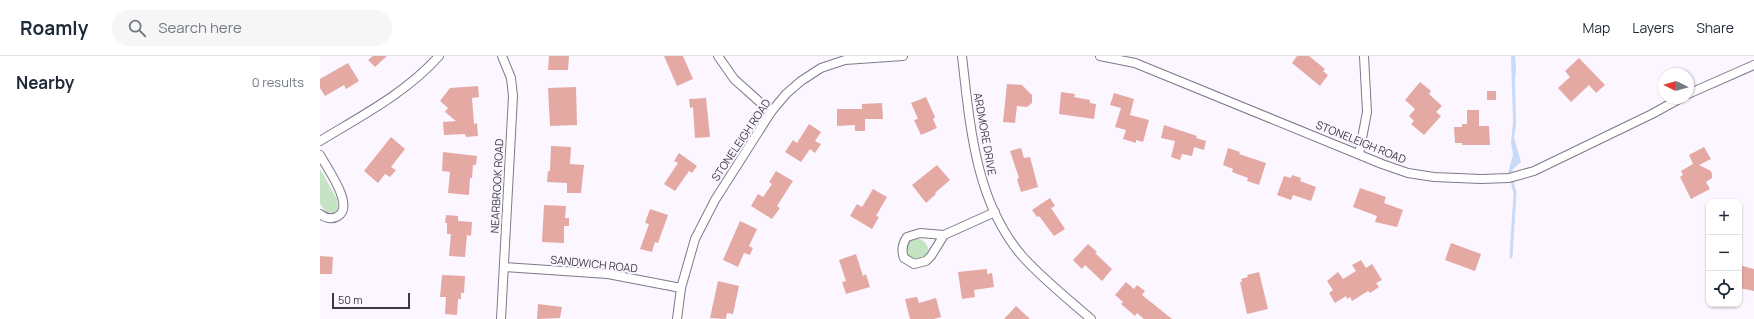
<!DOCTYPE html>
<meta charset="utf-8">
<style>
body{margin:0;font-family:Manrope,sans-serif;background:#f6f6f7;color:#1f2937}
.controls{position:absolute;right:12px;bottom:12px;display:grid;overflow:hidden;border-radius:8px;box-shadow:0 1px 3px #0004}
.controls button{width:36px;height:36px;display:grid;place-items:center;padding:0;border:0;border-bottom:1px solid #e0e1e3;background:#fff;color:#1f2937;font:20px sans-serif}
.compass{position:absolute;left:1338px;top:12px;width:36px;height:36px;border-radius:50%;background:#fff;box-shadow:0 1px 3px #0004;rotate:275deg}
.scale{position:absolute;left:12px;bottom:10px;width:78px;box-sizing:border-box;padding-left:4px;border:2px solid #3c3840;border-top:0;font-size:11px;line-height:14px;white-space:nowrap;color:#3c3840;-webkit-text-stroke:3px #fbf6ff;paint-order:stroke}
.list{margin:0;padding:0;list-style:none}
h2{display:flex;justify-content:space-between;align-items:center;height:52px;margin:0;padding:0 16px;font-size:17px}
h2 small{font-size:13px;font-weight:400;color:#747a83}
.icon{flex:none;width:22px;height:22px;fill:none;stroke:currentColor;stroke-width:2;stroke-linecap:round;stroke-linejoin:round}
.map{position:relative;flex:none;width:1434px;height:263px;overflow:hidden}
header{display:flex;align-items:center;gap:24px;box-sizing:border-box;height:56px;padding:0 20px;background:#fff;border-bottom:1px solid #e0e1e3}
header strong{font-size:19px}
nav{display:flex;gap:22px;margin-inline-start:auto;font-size:14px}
.search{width:280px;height:36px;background:#f6f6f7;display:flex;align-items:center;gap:10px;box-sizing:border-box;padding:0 14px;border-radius:22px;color:#747a83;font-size:15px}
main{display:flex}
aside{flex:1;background:#fff}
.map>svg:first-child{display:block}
</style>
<header>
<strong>Roamly</strong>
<div class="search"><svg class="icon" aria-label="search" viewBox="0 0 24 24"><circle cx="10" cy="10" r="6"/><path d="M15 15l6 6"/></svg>Search here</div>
<nav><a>Map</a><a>Layers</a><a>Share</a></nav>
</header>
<main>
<aside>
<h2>Nearby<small>0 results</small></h2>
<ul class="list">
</ul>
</aside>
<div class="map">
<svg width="1434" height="263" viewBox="0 0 1434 263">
<rect width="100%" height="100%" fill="#fbf6ff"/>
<g fill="#c4e4c4">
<polygon points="0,113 17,143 18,153 13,157 6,156 0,148"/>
<circle cx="597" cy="194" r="11"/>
</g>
<polygon fill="#c9daf6" points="1191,0 1195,0 1196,13 1195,24 1196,70 1194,81 1201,106 1193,113 1192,117 1188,117 1193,99 1191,86 1193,66"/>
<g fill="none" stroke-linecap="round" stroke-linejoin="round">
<polyline stroke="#c9daf6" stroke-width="3" points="1190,117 1195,137 1191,201"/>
</g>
<g fill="#e5a9a3">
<polygon points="53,0 67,0 55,11 48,4"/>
<polygon points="229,0 249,0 248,14 228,14"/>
<polygon points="344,0 363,0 373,23 357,30"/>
<polygon points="977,0 989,0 1005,13 1003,15 1008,19 1000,30 972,7"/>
<polygon points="1259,2 1285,29 1276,37 1269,29 1251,46 1238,32 1250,21 1245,15"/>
<polygon points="28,7 39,25 26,33 24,29 5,40 0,32 0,23"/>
<polygon points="1100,26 1111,35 1109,38 1122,50 1116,56 1121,60 1104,79 1091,68 1094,65 1089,60 1095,53 1085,44"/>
<polygon points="687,28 702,29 712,39 712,47 707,51 697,50 695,67 683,66"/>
<polygon points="158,30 159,41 152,42 154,68 157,67 158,80 146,81 145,78 124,79 123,66 136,65 125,56 128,52 120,45 130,32"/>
<polygon points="256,31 257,69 230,70 228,32"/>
<rect x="1167" y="35" width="9" height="9"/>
<polygon points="741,36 755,38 754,41 770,44 770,47 776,48 774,63 739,58"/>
<polygon points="794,37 814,43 810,59 829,64 823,86 816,84 816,87 803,83 806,74 795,71 801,52 790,49"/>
<polygon points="606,41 615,61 613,63 617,72 601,79 594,64 598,63 591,47"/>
<polygon points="386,42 390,81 375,82 373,51 370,52 369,43"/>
<polygon points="562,47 563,63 545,63 545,75 535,75 535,69 517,70 517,53 542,53 542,48"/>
<polygon points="1147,54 1159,54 1159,70 1169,70 1170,89 1142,89 1142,87 1135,87 1134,71 1142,71 1142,68 1147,68"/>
<polygon points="489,68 501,76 495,85 501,88 495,97 490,93 481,106 465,96 473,84 477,87"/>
<polygon points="844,69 877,80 876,82 886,85 884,94 874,91 872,100 862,98 860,104 851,101 855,85 841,82"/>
<polygon points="71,81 85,93 71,111 76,114 70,121 65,118 58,127 44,115"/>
<polygon points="231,90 251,91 250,108 264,109 261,137 247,137 247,127 227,126 228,115 230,115"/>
<polygon points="1384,91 1391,103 1379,109 1391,115 1392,118 1392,122 1386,126 1390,133 1371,143 1360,121 1363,119 1361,115 1373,108 1369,99"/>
<polygon points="701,92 704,102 710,101 718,131 701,136 697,123 699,122 690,95"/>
<polygon points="908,92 920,96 919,98 946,107 939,129 927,125 928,122 912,116 913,113 903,109"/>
<polygon points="123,96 157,100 156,109 153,109 152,122 150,122 149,139 128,137 130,116 122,115"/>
<polygon points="359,97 377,110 372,117 369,115 355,135 344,128 358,107 354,105"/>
<polygon points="617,109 630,124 615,137 616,138 606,147 592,129"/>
<polygon points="456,115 473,125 457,150 460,152 452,163 431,150 438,138 443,141 452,128 449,126"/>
<polygon points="972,119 981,122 980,125 996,131 991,145 973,139 971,144 957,139 964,120 971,122"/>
<polygon points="1040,132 1066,141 1064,147 1083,154 1077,171 1055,166 1057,160 1033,151"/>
<polygon points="553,133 567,141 556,160 559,161 552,173 530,160 537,148 542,151"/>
<polygon points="730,142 735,150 731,152 745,173 734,180 719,160 717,161 712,154"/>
<polygon points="224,149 246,150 245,162 249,162 249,170 244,170 244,187 222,186"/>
<polygon points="330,153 348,159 338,187 335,186 332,196 320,193 329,168 325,167"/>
<polygon points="126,159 138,160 138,165 152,166 151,180 147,179 145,201 129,200 131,178 127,178 127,167 125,167"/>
<polygon points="420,165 437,173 429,190 433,192 430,199 424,197 418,211 403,204"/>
<polygon points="1131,187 1161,198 1155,215 1125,204"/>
<polygon points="768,188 777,196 775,197 792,213 782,225 765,209 762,213 753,204"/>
<polygon points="536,198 543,220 546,218 550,231 526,238 522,226 526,225 519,204"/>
<polygon points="0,200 13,201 12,218 0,218"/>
<polygon points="1041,204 1046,212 1052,208 1062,224 1056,227 1059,231 1050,237 1048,235 1032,245 1030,241 1027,243 1026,240 1015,247 1009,237 1013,234 1007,225 1018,216 1023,223 1036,215 1032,209"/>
<polygon points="1419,209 1434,213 1434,235 1419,232"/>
<polygon points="667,213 667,218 672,217 674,231 654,234 655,241 642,243 638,216"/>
<polygon points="939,216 948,253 927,258 920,226 922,226 921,223 928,221 927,219"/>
<polygon points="122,219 145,220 144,237 141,237 141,243 138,243 137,259 125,258 126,241 120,241"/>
<polygon points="398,225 419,230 413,258 407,257 406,263 390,262"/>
<polygon points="806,226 814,233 817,229 825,235 822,239 852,263 824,263 817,257 815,260 801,248 803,246 795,239"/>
<polygon points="597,241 599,247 616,242 621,261 614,263 590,263 585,243"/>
<polygon points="218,248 242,251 240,262 217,263"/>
<polygon points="696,250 710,263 684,263"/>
</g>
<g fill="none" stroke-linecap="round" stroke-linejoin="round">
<defs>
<g id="street">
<polyline points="398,0 414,23 451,56"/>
<path d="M642,0C650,69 655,146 703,201C724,224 748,243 771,263"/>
<polyline points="780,0 815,7 1062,108 1088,117 1114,121 1161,123 1189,122 1214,115 1332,58 1361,42"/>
<polyline points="1368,38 1434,9"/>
<path d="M0,85C41,60 86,37 119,0"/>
<polyline points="1039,98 1047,56 1044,0"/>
<path d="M0,99C7,112 35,150 18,160C12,164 5,162 0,158"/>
<path d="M624,179L600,177L587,181C582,188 581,194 584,202L594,208L606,205L611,200L624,179L675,156"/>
<polyline points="184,211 288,218 361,232"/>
<polyline points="181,263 193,40 191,22 182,0"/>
<polyline points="357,263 361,232 375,183 395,144 451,56 466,38 481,25 501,12 525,4 583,0"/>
</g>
</defs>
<use href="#street" stroke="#81788a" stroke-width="10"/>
<use href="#street" stroke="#fff" stroke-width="8"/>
</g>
<g text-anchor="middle" stroke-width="4" stroke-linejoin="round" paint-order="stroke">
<g font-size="11" fill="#3c3840" stroke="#fbf6ff">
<text transform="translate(665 78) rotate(80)" y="4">ARDMORE DRIVE</text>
<text transform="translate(421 84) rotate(-56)" y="4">STONELEIGH ROAD</text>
<text transform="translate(1041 86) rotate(22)" y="4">STONELEIGH ROAD</text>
<text transform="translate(177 130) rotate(-87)" y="4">NEARBROOK ROAD</text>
<text transform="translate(274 208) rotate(6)" y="4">SANDWICH ROAD</text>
</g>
</g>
</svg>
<div class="controls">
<button>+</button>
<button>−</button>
<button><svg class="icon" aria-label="locate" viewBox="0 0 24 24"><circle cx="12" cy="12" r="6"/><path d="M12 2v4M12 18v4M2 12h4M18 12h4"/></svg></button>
</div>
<svg class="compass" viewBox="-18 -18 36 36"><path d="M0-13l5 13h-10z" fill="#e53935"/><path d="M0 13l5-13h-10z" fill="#747a83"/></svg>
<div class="scale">50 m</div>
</div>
</main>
